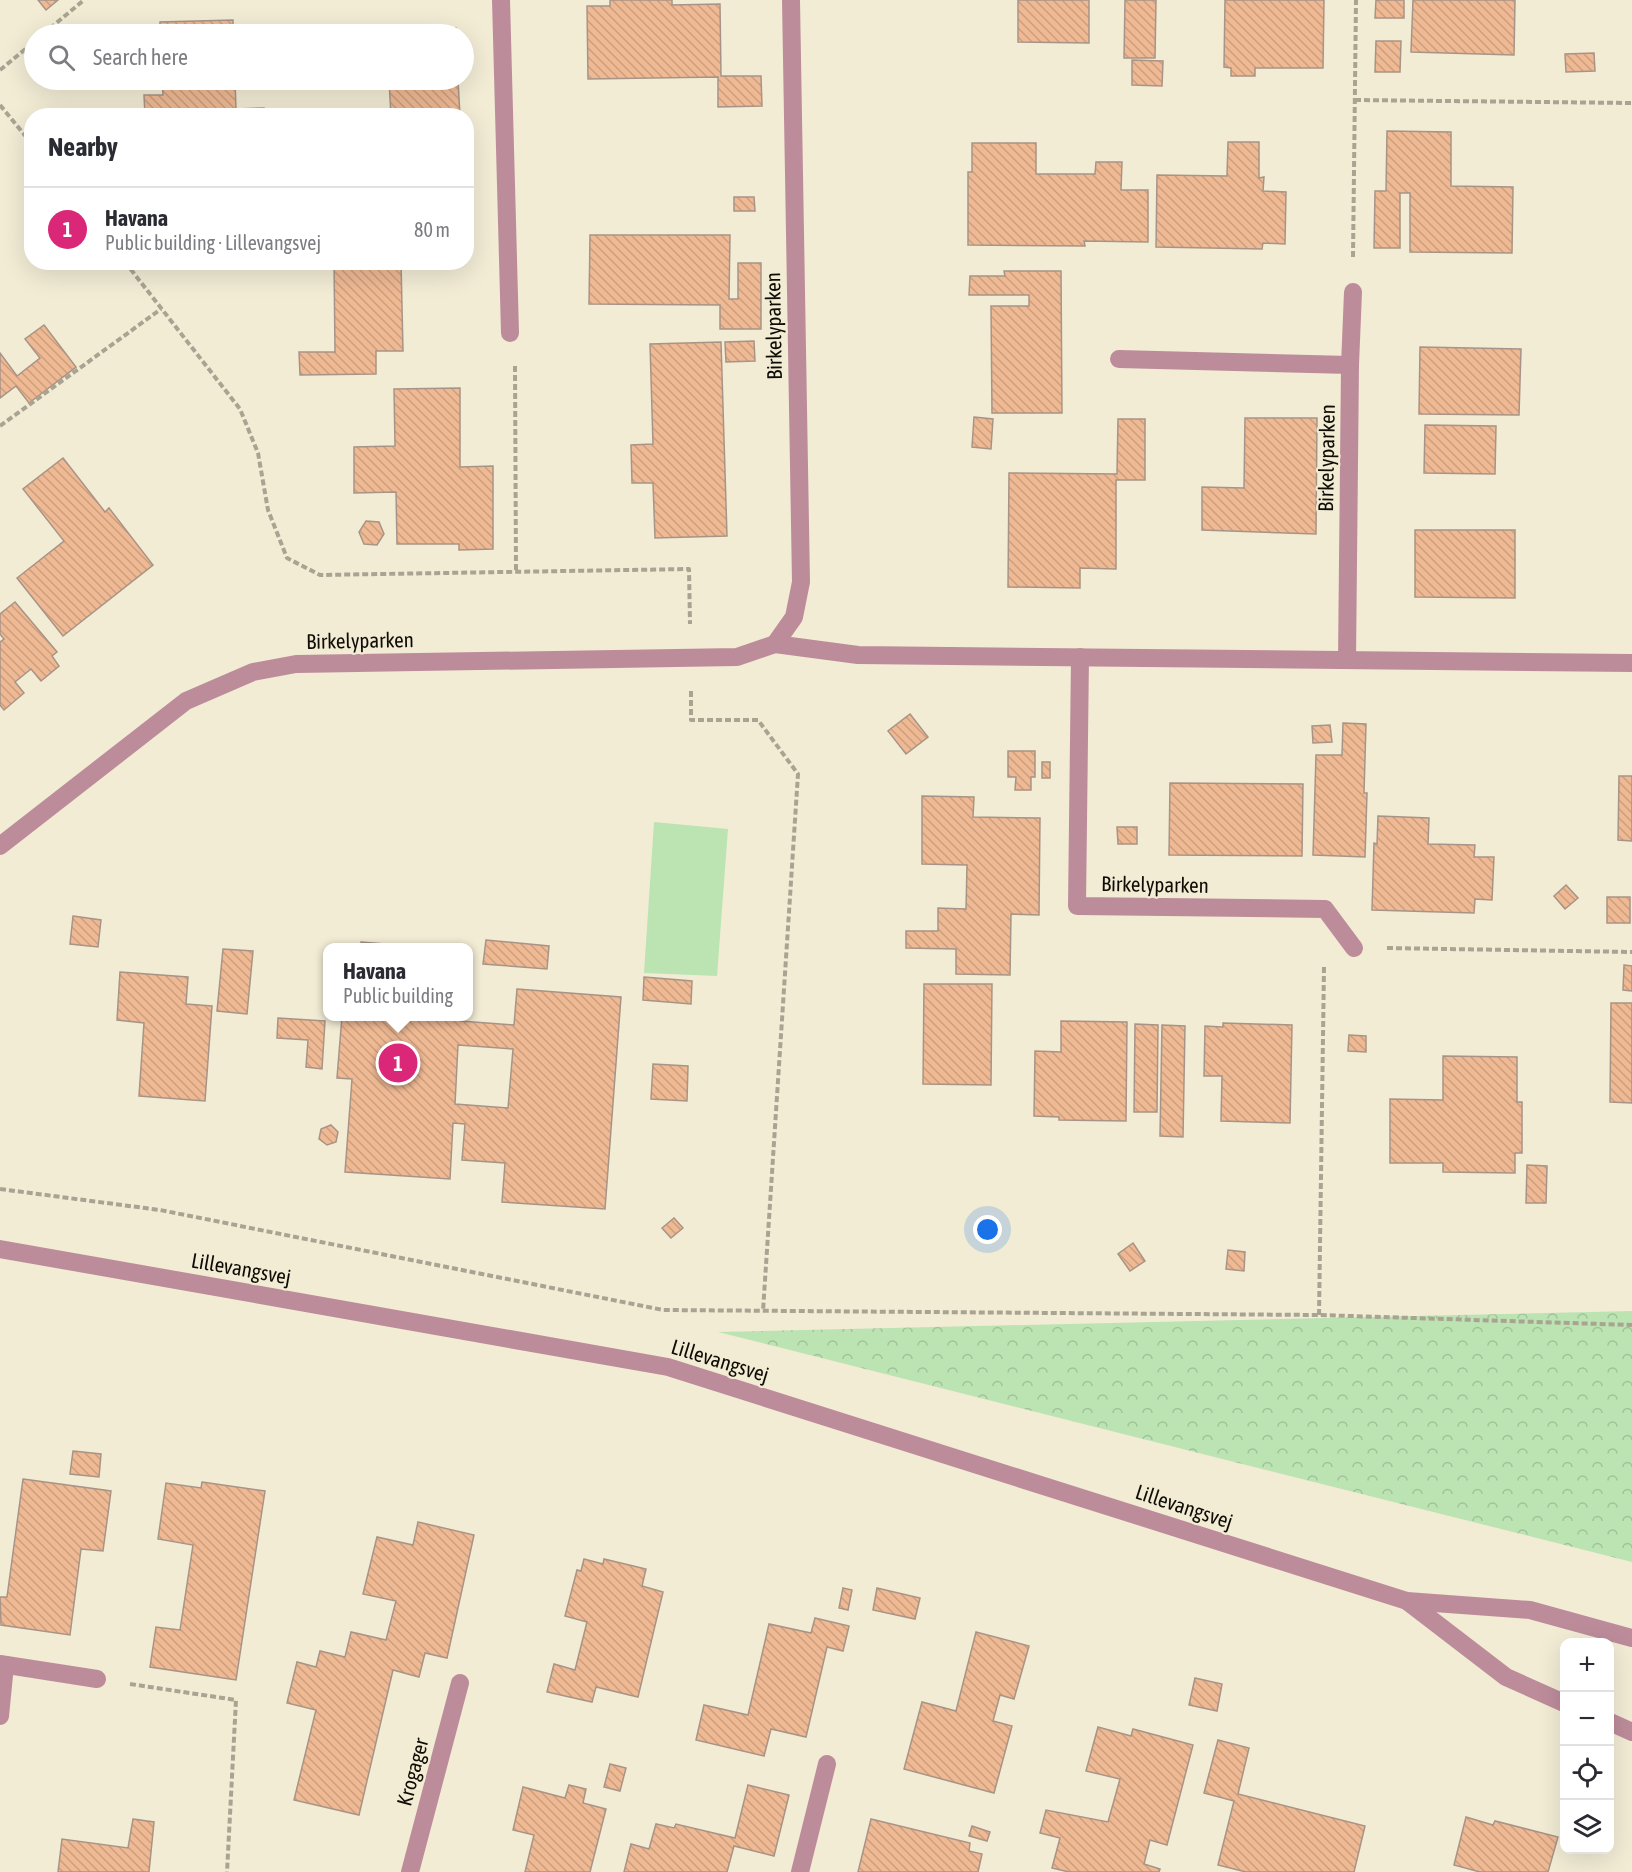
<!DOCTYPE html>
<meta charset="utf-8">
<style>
body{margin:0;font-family:"Asap Condensed",sans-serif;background:#f2f2f3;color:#2b2b33}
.controls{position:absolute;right:18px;bottom:18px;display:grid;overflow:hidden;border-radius:12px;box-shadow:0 6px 24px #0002}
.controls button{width:54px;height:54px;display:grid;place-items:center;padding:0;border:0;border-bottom:2px solid #e1e1e2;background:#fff;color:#2b2b33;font:30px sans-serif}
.you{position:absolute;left:988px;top:1230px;width:21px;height:21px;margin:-15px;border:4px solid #fff;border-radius:50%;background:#1a73e8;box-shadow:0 0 0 9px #1a73e833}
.badge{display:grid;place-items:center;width:39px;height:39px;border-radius:50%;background:#db2777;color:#fff;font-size:20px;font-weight:700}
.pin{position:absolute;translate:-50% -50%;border:3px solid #fff;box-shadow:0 2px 6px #0006}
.popup{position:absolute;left:323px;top:943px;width:150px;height:78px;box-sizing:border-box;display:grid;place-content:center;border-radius:12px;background:#fff;filter:drop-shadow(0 2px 4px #0005);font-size:20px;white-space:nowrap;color:#7c7c81}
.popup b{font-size:22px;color:#2b2b33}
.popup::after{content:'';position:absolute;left:50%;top:100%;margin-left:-12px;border:12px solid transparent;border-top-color:#fff}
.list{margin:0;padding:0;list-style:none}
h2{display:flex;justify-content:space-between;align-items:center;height:78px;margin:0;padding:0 24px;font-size:26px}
h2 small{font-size:20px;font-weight:400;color:#7c7c81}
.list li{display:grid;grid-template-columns:39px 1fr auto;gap:18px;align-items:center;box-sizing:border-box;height:84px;padding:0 24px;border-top:2px solid #e1e1e2}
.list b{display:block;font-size:22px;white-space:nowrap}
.list p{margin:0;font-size:20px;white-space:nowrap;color:#7c7c81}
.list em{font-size:20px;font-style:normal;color:#7c7c81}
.icon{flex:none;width:33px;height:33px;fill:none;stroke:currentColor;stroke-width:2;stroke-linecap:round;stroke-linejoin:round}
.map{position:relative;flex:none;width:1632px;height:1872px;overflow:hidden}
.search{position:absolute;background:#fff;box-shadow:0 6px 24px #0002;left:24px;top:24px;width:450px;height:66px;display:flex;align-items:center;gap:15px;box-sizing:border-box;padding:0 21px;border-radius:33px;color:#7c7c81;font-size:22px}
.panel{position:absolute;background:#fff;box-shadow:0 6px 24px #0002;left:24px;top:108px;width:450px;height:162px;border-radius:24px}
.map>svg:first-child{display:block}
</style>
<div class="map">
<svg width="1632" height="1872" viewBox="0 0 1632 1872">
<defs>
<pattern id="park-crowns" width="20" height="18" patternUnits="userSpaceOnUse" patternTransform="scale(1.5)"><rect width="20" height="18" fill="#bbe4b2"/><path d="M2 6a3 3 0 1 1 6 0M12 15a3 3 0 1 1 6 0" fill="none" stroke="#a0c298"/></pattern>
<pattern id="building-back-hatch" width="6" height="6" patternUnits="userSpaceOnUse" patternTransform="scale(1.5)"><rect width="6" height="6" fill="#efb994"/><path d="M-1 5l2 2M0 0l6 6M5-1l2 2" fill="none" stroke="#cc9e7e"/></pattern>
</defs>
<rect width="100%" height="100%" fill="#f2ecd5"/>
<polygon fill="url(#park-crowns)" points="1632,1311 1632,1562 718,1332"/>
<polygon fill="#bbe4b2" points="654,822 728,829 717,976 644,973"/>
<g fill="url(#building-back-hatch)" stroke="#a89487" stroke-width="1.5" fill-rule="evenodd">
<polygon points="38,0 58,0 46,10"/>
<polygon points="610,0 672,0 672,5 720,4 721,76 761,76 762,106 718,107 718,77 588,79 587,6 610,6"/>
<polygon points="1018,0 1089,0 1089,43 1018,42"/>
<polygon points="1125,0 1156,0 1155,58 1124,58"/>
<polygon points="1225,0 1324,0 1323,68 1255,68 1255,76 1231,76 1231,68 1224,67"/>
<polygon points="1376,0 1404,0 1404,18 1375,18"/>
<polygon points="1413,0 1515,0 1514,55 1411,52"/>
<polygon points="233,20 233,34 160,34 160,22"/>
<polygon points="456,28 457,34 388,34 387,30"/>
<polygon points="1376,41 1401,41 1400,72 1375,72"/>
<polygon points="1594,53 1595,71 1566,72 1565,54"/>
<polygon points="1132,60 1163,61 1162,86 1132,85"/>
<polygon points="162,80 235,80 236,109 264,108 264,116 145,116 144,95 163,95"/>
<polygon points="389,80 458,80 460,116 391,116"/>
<polygon points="1387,131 1451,132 1451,186 1513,187 1512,253 1410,252 1410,193 1400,193 1400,248 1374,248 1375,191 1386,191"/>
<polygon points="1228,142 1259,142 1259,178 1264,177 1263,191 1286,192 1285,244 1263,243 1262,249 1156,247 1157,175 1227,176"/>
<polygon points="972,143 1036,143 1036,174 1095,174 1096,162 1122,162 1121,190 1148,190 1148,242 1084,241 1085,246 968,245 968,172 972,172"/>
<polygon points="734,197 754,197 755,211 734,211"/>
<polygon points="590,235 730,235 729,299 738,299 738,263 761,263 761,329 720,329 720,305 589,304"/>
<polygon points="334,262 401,262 403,351 376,351 376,374 300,375 299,352 335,352"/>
<polygon points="1004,271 1061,271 1062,413 992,413 991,306 1029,306 1029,295 969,295 970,276 1005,276"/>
<polygon points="44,325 76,367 29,403 16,386 0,398 0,353 17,376 40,358 25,339"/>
<polygon points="754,341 755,361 726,362 725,342"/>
<polygon points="721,342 727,536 655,538 653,483 632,483 631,445 653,444 650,344"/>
<polygon points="1420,347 1521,349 1519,415 1419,414"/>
<polygon points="460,388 460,467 493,466 493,549 459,550 459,544 397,544 396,492 354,493 354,447 395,446 394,389"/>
<polygon points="974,417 993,419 991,449 972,447"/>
<polygon points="1245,418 1317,418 1316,534 1202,530 1202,487 1244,488"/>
<polygon points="1118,419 1145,419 1145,480 1116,480 1116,569 1080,568 1080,588 1008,587 1009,473 1117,474"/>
<polygon points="1425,425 1496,426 1495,474 1424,473"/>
<polygon points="63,458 105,512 109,508 153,565 63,636 17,578 64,541 23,489"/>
<polygon points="366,521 379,522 384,534 377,545 364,544 359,532"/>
<polygon points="1415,530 1515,530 1515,598 1415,597"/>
<polygon points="15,602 57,652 52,656 59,666 41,681 31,669 15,682 24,693 4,710 0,705 0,642 4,639 0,634 0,614"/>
<polygon points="910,714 928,737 906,754 888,731"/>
<polygon points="1343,723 1366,724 1364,793 1367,793 1365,857 1313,855 1316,755 1342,755"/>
<polygon points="1330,725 1332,742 1313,743 1312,726"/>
<polygon points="1008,751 1035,751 1035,777 1031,777 1031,790 1015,790 1016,777 1008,777"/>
<rect x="1042" y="762" width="8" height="16"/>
<polygon points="1619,776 1632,776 1632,841 1618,840"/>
<polygon points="1170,783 1303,784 1302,856 1169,855"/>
<polygon points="922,796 974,797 973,817 1040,818 1039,915 1011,914 1010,975 956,974 956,949 906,948 906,931 938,931 938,908 966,909 967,865 922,864"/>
<polygon points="1378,816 1429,818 1428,844 1475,845 1474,857 1494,857 1492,900 1475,899 1474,913 1372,910 1374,843 1377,844"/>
<polygon points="1117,827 1137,827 1137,844 1118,844"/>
<polygon points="1566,885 1578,898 1565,909 1554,896"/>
<rect x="1607" y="897" width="23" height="26"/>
<polygon points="73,916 101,920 98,947 70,944"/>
<polygon points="486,940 549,946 547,969 483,964"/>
<polygon points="361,942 433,948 347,948 347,946 361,947"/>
<polygon points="223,949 253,951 247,1014 217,1011"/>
<polygon points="1624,965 1632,966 1632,991 1623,990"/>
<polygon points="120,972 188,977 186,1004 212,1006 205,1101 139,1096 144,1023 117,1020"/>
<polygon points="644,977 692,981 691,1004 643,1000"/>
<polygon points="924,984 992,984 991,1085 923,1084"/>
<path d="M517,989L621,997L605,1209L502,1202L505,1163L462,1160L465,1124L453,1123L450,1179L345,1172L352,1079L337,1078L342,1016H462L461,1021L514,1025ZM458,1045L513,1049L508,1108L455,1104Z"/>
<polygon points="1611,1003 1632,1003 1632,1103 1610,1102"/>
<polygon points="278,1018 325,1021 322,1069 306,1067 308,1040 277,1038"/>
<polygon points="1061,1021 1127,1022 1126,1121 1059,1120 1059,1117 1034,1116 1035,1051 1061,1052"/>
<polygon points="1223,1023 1292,1025 1290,1123 1221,1121 1222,1076 1204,1076 1205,1026 1223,1027"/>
<polygon points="1135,1024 1158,1025 1157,1112 1134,1112"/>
<polygon points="1162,1025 1185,1026 1183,1137 1160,1136"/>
<polygon points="1349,1035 1366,1036 1366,1052 1348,1051"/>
<polygon points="1443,1056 1517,1057 1517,1102 1522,1102 1522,1153 1515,1153 1515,1173 1443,1172 1443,1163 1390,1163 1390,1099 1443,1100"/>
<polygon points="653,1064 688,1066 687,1101 651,1099"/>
<polygon points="331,1125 338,1132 336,1142 327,1145 319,1139 321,1129"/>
<polygon points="1527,1165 1547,1166 1546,1203 1526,1203"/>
<polygon points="674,1218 683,1228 671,1238 662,1228"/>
<polygon points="1133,1243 1145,1261 1130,1271 1118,1254"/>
<polygon points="1228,1250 1245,1252 1244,1271 1226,1269"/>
<polygon points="73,1451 101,1454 99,1477 70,1474"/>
<polygon points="23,1479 111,1491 103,1551 81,1549 70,1635 1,1625 0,1597 7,1597"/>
<polygon points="202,1482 265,1491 236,1680 150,1667 156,1627 180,1630 193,1545 158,1539 166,1483 201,1488"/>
<polygon points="418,1522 474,1535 447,1658 425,1653 419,1677 393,1670 359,1815 294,1800 316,1710 287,1703 297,1662 316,1667 320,1651 345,1657 351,1632 386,1640 396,1601 363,1594 377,1537 413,1545"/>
<polygon points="584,1559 603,1564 604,1559 646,1569 642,1586 663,1592 638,1697 596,1687 592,1702 547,1692 554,1664 575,1670 587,1622 565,1616 577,1570 581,1571"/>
<polygon points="843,1588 852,1590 848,1610 839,1608"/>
<polygon points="877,1588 920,1598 915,1619 873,1610"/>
<polygon points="815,1618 849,1626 843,1651 827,1647 806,1737 771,1729 764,1756 696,1740 704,1705 748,1715 769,1624 811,1633"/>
<polygon points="976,1632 1029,1646 1014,1699 1000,1695 993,1721 1012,1726 994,1793 904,1769 922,1702 956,1711"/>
<polygon points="1195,1678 1222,1684 1217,1711 1189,1705"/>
<polygon points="1098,1727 1131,1736 1133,1729 1193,1745 1167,1845 1150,1840 1144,1864 1160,1869 1159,1872 1069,1872 1052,1868 1060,1838 1040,1833 1046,1810 1108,1822 1120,1779 1086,1771"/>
<polygon points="1218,1740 1249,1748 1238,1794 1365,1826 1354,1872 1246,1872 1218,1865 1234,1801 1204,1793"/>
<polygon points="610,1764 626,1768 620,1791 604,1787"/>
<polygon points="569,1785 586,1789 583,1803 606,1809 590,1872 525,1872 534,1835 513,1830 523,1787 565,1798"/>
<polygon points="748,1785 789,1795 774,1856 734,1846 727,1872 624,1872 631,1844 649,1849 656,1824 674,1828 676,1824 735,1838"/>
<polygon points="1466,1817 1493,1825 1495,1821 1558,1837 1548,1872 1480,1872 1454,1865"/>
<polygon points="133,1819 154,1822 149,1872 58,1872 62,1839 128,1848"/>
<polygon points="871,1819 970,1843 969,1851 982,1854 978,1872 858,1872"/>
<polygon points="972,1826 990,1832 987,1841 969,1836"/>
</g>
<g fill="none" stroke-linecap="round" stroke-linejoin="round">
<g stroke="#a9a492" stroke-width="4" stroke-dasharray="6 3" stroke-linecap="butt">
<polyline points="43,34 84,0"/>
<polyline points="0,70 34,42"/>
<polyline points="1355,100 1632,103"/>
<polyline points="0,105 32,144"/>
<polyline points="1353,257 1356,0"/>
<polyline points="125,262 240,409 258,453 268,510 287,558 320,575 689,569 690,624"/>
<polyline points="515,366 516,571"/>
<polyline points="0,426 161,309"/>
<polyline points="691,691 691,720 758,720 798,774 763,1311"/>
<polyline points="1387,948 1632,952"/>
<polyline points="0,1189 160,1210 663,1310 1319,1315 1632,1325"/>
<polyline points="1319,1315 1324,967"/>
<polyline points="130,1684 236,1700 227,1872"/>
</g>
<g stroke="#bd8c9b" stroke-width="18">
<polyline points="501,0 510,333"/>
<polyline points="1119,359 1350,365"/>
<polyline points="775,644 858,655 1632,663"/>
<polyline points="1080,657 1077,906 1325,909 1354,948"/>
<polyline points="1347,660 1350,365 1353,292"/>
<polyline points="0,846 186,701 253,672 296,664 737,657 775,644 794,617 801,582 791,0"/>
<polyline points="0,1249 668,1367 1407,1601 1530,1610 1632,1638"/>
<polyline points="1407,1601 1506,1677 1564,1703"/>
<polyline points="0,1664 97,1679"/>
<polyline points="0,1716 5,1665"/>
<polyline points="1610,1722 1632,1732"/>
<polyline points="410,1872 460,1683"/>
<polyline points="800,1872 827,1764"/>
</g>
</g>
<g text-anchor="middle" stroke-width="4.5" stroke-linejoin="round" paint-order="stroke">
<g font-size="21" fill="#0e0c05" stroke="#f2ecd5">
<text transform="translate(774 326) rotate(-91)" y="7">Birkelyparken</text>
<text transform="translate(1327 458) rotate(-89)" y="7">Birkelyparken</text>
<text transform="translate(360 641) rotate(-1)" y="7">Birkelyparken</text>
<text transform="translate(1155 885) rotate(1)" y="7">Birkelyparken</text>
<text transform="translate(241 1269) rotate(10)" y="7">Lillevangsvej</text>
<text transform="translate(720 1361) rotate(17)" y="7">Lillevangsvej</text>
<text transform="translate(1184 1507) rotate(18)" y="7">Lillevangsvej</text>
<text transform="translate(413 1772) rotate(-75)" y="7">Krogager</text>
</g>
</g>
</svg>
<div class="controls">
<button>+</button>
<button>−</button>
<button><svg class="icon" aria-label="locate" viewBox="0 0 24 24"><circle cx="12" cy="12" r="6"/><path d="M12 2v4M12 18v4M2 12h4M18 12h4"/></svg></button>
<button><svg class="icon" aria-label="layers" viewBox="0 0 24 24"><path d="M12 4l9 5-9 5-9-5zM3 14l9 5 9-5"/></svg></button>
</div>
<div class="you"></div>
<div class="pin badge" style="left:398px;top:1063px">1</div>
<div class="popup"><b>Havana</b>Public building</div>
<div class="search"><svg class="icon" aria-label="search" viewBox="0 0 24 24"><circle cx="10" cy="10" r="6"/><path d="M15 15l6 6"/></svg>Search here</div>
<section class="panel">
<h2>Nearby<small></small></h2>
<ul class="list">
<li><span class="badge">1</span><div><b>Havana</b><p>Public building · Lillevangsvej</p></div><em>80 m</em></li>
</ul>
</section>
</div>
